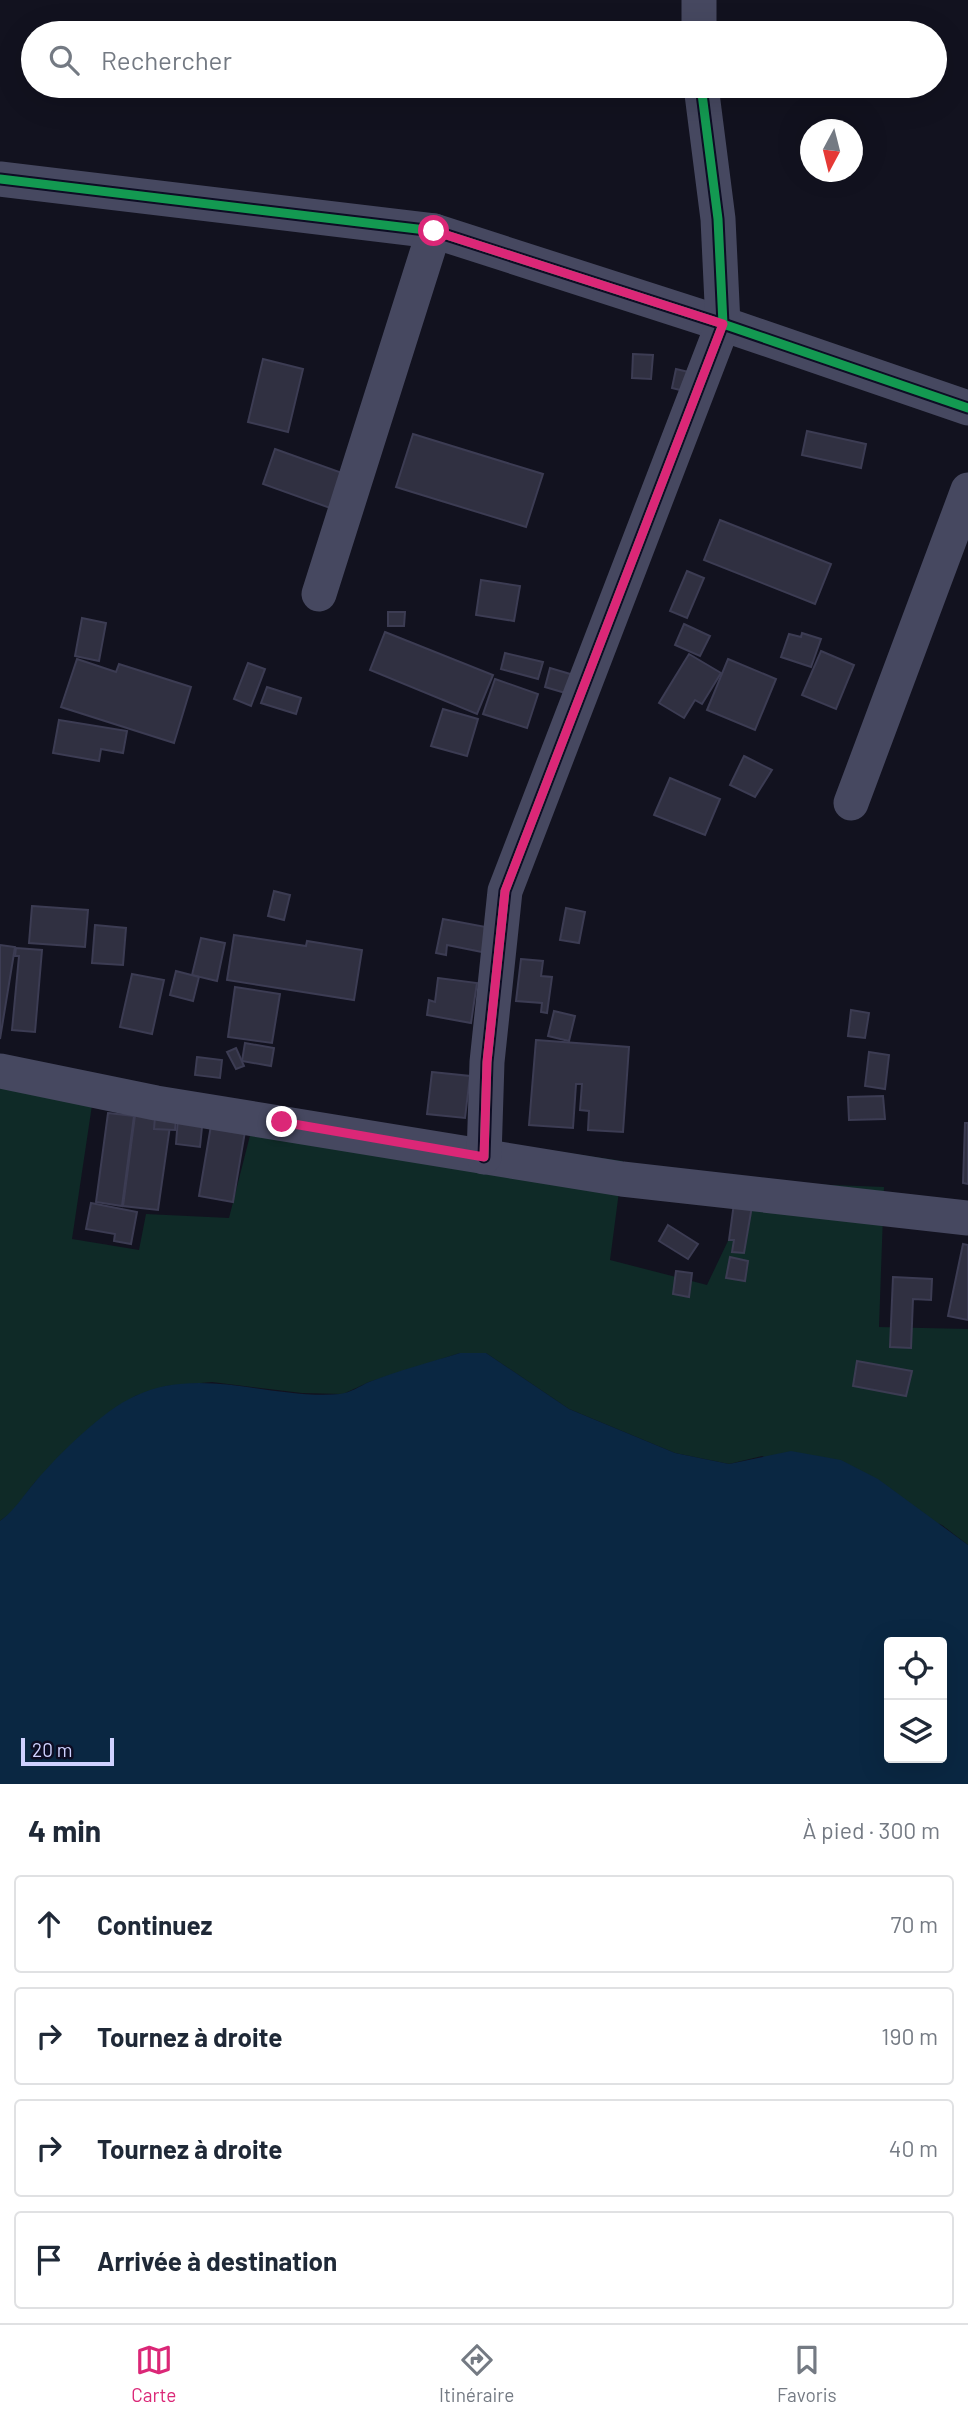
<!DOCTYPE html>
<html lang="fr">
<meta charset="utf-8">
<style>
body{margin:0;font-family:Barlow,sans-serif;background:#f2f2f3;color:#1f2937}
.controls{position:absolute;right:21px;bottom:21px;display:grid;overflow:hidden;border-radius:7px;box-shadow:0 7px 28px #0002}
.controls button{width:63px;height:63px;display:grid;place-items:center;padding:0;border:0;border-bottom:2px solid #e0e1e3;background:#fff;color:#1f2937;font:35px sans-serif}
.compass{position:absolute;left:800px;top:119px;width:63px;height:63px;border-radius:50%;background:#fff;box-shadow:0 7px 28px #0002;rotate:187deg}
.scale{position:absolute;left:21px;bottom:18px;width:93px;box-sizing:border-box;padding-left:7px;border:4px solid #cfd1ff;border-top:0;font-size:19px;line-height:24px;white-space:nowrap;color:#cfd1ff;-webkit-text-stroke:5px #0d0d24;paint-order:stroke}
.stop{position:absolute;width:21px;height:21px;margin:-16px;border:5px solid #db2777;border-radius:50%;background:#fff}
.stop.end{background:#db2777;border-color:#fff;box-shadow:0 2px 7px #0008}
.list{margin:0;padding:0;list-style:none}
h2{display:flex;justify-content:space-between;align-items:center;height:91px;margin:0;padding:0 28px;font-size:30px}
h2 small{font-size:23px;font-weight:400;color:#747a83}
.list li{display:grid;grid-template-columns:46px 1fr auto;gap:21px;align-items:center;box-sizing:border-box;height:98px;margin:0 14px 14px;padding:0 14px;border:2px solid #e0e1e3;border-radius:7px}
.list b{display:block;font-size:26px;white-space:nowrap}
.list em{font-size:23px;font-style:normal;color:#747a83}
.icon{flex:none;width:38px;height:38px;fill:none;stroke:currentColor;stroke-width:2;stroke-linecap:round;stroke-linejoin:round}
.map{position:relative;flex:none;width:968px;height:1784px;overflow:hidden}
.search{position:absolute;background:#fff;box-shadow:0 7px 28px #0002;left:21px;right:21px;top:21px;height:77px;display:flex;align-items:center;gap:18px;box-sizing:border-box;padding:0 24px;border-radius:38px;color:#747a83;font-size:26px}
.sheet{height:539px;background:#fff}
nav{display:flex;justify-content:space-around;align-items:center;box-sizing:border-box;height:98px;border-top:2px solid #e0e1e3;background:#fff;font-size:19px;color:#747a83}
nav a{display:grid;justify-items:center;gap:4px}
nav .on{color:#db2777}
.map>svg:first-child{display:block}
</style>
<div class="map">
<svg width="968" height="1784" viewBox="0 0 968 1784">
<rect width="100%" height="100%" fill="#12121f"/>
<polygon fill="#0f2a27" points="0,1065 95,1085 72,1239 139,1250 146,1214 229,1218 257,1108 623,1161 610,1260 707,1285 756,1182 884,1187 879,1327 968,1329 968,1545 942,1525 762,1456 729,1464 675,1453 569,1409 486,1353 460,1353 369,1382 343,1394 302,1393 212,1382 167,1386 135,1396 72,1446 35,1482 13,1511 0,1521"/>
<path fill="#0a2742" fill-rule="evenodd" d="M460,1353H486L569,1409L675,1453L729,1464L791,1451L841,1460L878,1479L968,1545V1784H0V1521C15,1510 23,1496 35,1482C59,1454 102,1411 135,1396C201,1365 272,1400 340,1394C350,1393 360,1386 369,1382C398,1371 430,1362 460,1353ZM889,1642H942V1758H889Z"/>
<g fill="#303041" stroke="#3c3c53" stroke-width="2">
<polygon points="633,354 653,355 651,379 632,378"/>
<polygon points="263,359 303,369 288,432 248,422"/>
<polygon points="676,369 697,374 692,393 672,388"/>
<polygon points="807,431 866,444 861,468 802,455"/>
<polygon points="413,434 543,474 526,527 396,487"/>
<polygon points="275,449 359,479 347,514 263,484"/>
<polygon points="720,520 831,564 815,604 704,560"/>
<polygon points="687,571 704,578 687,618 670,611"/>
<polygon points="481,580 520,586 514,621 476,615"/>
<polygon points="388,612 405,612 404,626 388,626"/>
<polygon points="82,618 106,623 99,661 75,656"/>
<polygon points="684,624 710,636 700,656 675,645"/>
<polygon points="385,632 493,675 477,714 370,670"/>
<polygon points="802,633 821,639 811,667 781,657 789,634 801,637"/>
<polygon points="821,651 854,665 836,709 802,695"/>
<polygon points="505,653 543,662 538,679 501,669"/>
<polygon points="689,654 721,673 702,704 695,700 684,718 659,703"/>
<polygon points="77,659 116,672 119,664 191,687 174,743 61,707"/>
<polygon points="728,659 776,679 755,730 707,710"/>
<polygon points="248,663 265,669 251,706 234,699"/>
<polygon points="550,668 594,681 589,700 545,687"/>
<polygon points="495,679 538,694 527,728 483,714"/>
<polygon points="267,687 301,698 296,714 261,703"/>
<polygon points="443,709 478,719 467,756 431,746"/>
<polygon points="59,720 127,731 123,753 101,749 99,761 53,753"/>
<polygon points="744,756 772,770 755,797 730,785"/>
<polygon points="670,778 720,799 705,835 654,815"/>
<polygon points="274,891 290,895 284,920 268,916"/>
<polygon points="32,906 88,910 85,947 29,943"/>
<polygon points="566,908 585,912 579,943 560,940"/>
<polygon points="443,919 491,928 487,953 447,945 446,955 436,953"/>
<polygon points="95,925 126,928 123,965 92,963"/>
<polygon points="234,935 306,946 307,941 362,950 354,1000 227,980"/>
<polygon points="201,938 225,943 217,981 192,975"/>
<polygon points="0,945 15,947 0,1039"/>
<polygon points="16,948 42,950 35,1032 12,1030 19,956 15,956"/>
<polygon points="521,959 543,961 541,976 552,977 547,1013 541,1012 542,1003 516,1001"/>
<polygon points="176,971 199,977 193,1001 170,995"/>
<polygon points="132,974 164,980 152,1034 120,1027"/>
<polygon points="438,978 477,983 471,1023 427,1015 429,1000 435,1002"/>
<polygon points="235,987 280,994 272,1043 228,1037"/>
<polygon points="851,1010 869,1013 865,1038 848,1036"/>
<polygon points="554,1011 575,1016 569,1041 548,1036"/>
<polygon points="536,1040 629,1047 623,1132 588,1130 589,1111 580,1110 582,1084 576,1084 573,1128 529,1125"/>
<polygon points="245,1043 274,1048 271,1066 242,1061"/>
<polygon points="236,1048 244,1066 236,1069 227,1052"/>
<polygon points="869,1052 889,1055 885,1089 865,1086"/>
<polygon points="197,1057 222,1060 220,1078 195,1075"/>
<polygon points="432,1072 470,1076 465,1118 427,1114"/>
<polygon points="883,1096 885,1119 849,1120 848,1097"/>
<polygon points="137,1100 173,1105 158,1210 123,1206"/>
<polygon points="215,1102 249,1108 233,1202 199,1196"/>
<polygon points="179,1104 204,1107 200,1147 176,1144"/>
<polygon points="156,1105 177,1107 175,1130 154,1129"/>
<polygon points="108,1113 134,1116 122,1206 96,1202"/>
<polygon points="965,1123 968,1123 968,1184 963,1183"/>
<polygon points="91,1203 137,1212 131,1244 114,1241 115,1234 86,1229"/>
<polygon points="734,1203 752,1206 744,1253 732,1252 734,1240 729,1240"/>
<polygon points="668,1225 698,1244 688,1259 659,1241"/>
<polygon points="963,1244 968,1245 968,1320 948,1316"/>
<polygon points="730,1257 748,1261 745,1281 726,1278"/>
<polygon points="676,1271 692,1273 689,1297 673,1294"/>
<polygon points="893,1277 932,1279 931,1300 913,1299 911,1348 890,1347"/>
<polygon points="857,1361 912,1371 906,1396 853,1386"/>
</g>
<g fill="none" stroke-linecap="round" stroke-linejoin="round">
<g stroke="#464860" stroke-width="35">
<polyline points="699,0 699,33"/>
<polyline points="0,179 434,231 723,324 968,408"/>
<polyline points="319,594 434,231"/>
<polyline points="851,803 968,490"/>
<polyline points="0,1071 156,1103 622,1179 968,1218"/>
<polyline points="484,1157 487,1062 505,891 723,324 718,219 701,86"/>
</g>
<defs>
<g id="cycleway">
<polyline points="0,179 434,231 723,324 968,408"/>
<polyline points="484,1157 487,1062 505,891 723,324 718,219 701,86"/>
</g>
</defs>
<use href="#cycleway" stroke="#0d0d24" stroke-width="13"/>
<use href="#cycleway" stroke="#139951" stroke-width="9"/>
</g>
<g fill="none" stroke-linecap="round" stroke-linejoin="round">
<polyline stroke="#db2777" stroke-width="9" points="282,1122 484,1157 487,1062 505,891 723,324 434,231"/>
</g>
</svg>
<div class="controls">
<button><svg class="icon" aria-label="locate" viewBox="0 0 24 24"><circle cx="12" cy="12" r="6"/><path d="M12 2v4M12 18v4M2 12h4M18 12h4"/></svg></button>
<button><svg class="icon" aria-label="layers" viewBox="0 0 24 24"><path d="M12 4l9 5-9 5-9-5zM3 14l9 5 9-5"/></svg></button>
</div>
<svg class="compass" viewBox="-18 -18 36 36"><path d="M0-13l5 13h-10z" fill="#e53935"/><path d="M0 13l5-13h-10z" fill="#747a83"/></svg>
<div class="scale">20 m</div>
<div class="stop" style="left:434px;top:231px"></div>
<div class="stop end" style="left:282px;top:1122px"></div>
<div class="search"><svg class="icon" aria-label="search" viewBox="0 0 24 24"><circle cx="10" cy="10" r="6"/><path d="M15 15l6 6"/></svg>Rechercher</div>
</div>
<section class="sheet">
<h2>4 min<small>À pied · 300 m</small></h2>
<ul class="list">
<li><svg class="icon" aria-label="ahead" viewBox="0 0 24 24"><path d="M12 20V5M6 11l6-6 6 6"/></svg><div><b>Continuez</b></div><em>70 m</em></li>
<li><svg class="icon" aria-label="right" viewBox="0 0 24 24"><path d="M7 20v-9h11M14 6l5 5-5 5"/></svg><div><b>Tournez à droite</b></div><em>190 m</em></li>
<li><svg class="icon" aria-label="right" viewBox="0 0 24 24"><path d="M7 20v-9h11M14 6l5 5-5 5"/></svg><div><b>Tournez à droite</b></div><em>40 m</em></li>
<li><svg class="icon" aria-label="arrive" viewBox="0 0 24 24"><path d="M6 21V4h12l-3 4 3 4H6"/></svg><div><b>Arrivée à destination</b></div></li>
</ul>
</section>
<nav>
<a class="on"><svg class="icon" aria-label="map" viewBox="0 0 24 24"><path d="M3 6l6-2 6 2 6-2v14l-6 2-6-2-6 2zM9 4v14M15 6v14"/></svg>Carte</a>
<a><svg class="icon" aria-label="directions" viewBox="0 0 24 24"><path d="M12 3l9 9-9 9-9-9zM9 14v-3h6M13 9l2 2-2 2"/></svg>Itinéraire</a>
<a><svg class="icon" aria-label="saved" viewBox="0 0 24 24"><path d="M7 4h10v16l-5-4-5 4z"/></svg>Favoris</a>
</nav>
